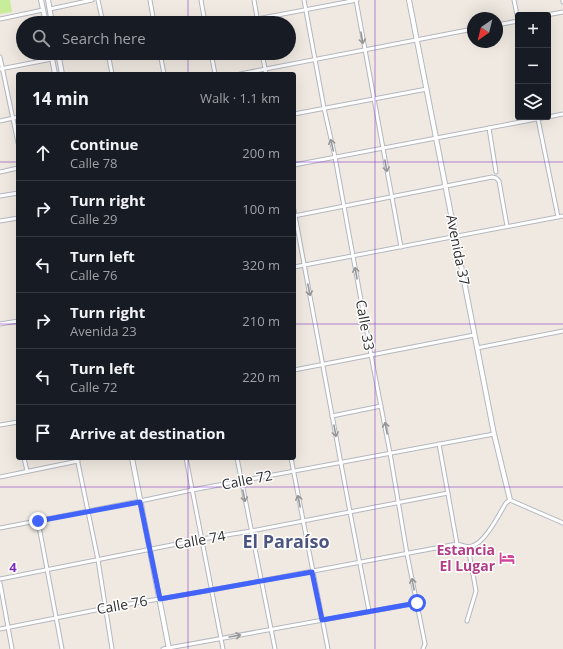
<!DOCTYPE html>
<meta charset="utf-8">
<style>
body{margin:0;font-family:"Open Sans",sans-serif;background:#242831;color:#f1f3f6}
.controls{position:absolute;right:12px;top:12px;display:grid;overflow:hidden;border-radius:4px;box-shadow:0 4px 16px #0002}
.controls button{width:36px;height:36px;display:grid;place-items:center;padding:0;border:0;border-bottom:1px solid #363941;background:#171b24;color:#f1f3f6;font:20px sans-serif}
.compass{position:absolute;left:467px;top:12px;width:36px;height:36px;border-radius:50%;background:#171b24;box-shadow:0 4px 16px #0002;rotate:215deg}
.stop{position:absolute;width:12px;height:12px;margin:-9px;border:3px solid #4264fb;border-radius:50%;background:#fff}
.stop.end{background:#4264fb;border-color:#fff;box-shadow:0 1px 4px #0008}
.list{margin:0;padding:0;list-style:none}
h2{display:flex;justify-content:space-between;align-items:center;height:52px;margin:0;padding:0 16px;font-size:17px}
h2 small{font-size:13px;font-weight:400;color:#9ea1a6}
.list li{display:grid;grid-template-columns:26px 1fr auto;gap:12px;align-items:center;box-sizing:border-box;height:56px;padding:0 16px;border-top:1px solid #363941}
.list b{display:block;font-size:15px;white-space:nowrap}
.list p{margin:0;font-size:13px;white-space:nowrap;color:#9ea1a6}
.list em{font-size:13px;font-style:normal;color:#9ea1a6}
.icon{flex:none;width:22px;height:22px;fill:none;stroke:currentColor;stroke-width:2;stroke-linecap:round;stroke-linejoin:round}
.map{position:relative;flex:none;width:563px;height:649px;overflow:hidden}
.search{position:absolute;background:#171b24;box-shadow:0 4px 16px #0002;left:16px;top:16px;width:280px;height:44px;display:flex;align-items:center;gap:10px;box-sizing:border-box;padding:0 14px;border-radius:22px;color:#9ea1a6;font-size:15px}
.panel{position:absolute;background:#171b24;box-shadow:0 4px 16px #0002;left:16px;top:72px;width:280px;height:388px;border-radius:4px}
.map>svg:first-child{display:block}
</style>
<div class="map">
<svg width="563" height="649" viewBox="0 0 563 649">
<rect width="100%" height="100%" fill="#efe9e1"/>
<polygon fill="#c9ec9a" points="0,0 10,0 12,12 0,14"/>
<g fill="none" stroke-linecap="round" stroke-linejoin="round">
<defs>
<g id="street">
<polyline points="98,0 103,23"/>
<polyline points="150,0 154,23"/>
<polyline points="201,0 205,23"/>
<polyline points="254,0 258,23"/>
<polyline points="304,0 324,108 335,157 371,355 390,453 407,554 425,644 423,649"/>
<polyline points="356,0 401,247"/>
<polyline points="514,0 518,20"/>
<polyline points="563,0 563,2"/>
<polyline points="50,9 92,0"/>
<polyline points="547,15 563,12"/>
<polyline points="0,19 43,10"/>
<polyline points="236,23 357,0"/>
<polyline points="497,25 518,21"/>
<polyline points="108,53 112,74"/>
<polyline points="160,53 164,74"/>
<polyline points="211,53 215,74"/>
<polyline points="262,53 266,74"/>
<polyline points="0,57 18,143"/>
<polyline points="59,58 83,53"/>
<polyline points="0,69 52,59"/>
<polyline points="240,74 473,29"/>
<polyline points="294,114 427,89"/>
<polyline points="548,117 563,114"/>
<polyline points="538,119 558,217"/>
<polyline points="0,121 18,117"/>
<polyline points="489,128 496,172"/>
<polyline points="294,165 547,117"/>
<polyline points="0,172 18,168"/>
<polyline points="0,196 18,193"/>
<polyline points="294,210 350,512 369,611"/>
<polyline points="294,216 492,177 496,178 499,181 507,226"/>
<polyline points="0,221 18,218"/>
<polyline points="294,267 563,216"/>
<polyline points="0,324 18,321"/>
<polyline points="477,348 563,331"/>
<polyline points="294,370 474,335"/>
<polyline points="332,416 381,406"/>
<polyline points="0,425 18,422"/>
<polyline points="439,444 457,544"/>
<polyline points="24,458 27,471"/>
<polyline points="77,458 98,560 112,649"/>
<polyline points="186,458 223,649"/>
<polyline points="237,458 275,649"/>
<polyline points="291,458 328,649"/>
<polyline points="0,477 78,461"/>
<polyline points="38,521 62,649"/>
<polyline points="0,528 140,501 192,490 494,434"/>
<polyline points="0,579 202,539 251,531 448,493"/>
<polyline points="0,583 12,649"/>
<polyline points="467,621 476,591 468,547"/>
<path d="M0,629L106,608L212,590L457,544C462,545 467,548 472,546C485,543 499,514 506,503L510,500L563,523"/>
<polyline points="163,649 417,603"/>
</g>
<g id="secondary">
<polyline points="41,0 46,23"/>
<polyline points="48,0 52,23"/>
<polyline points="409,0 494,434 510,500"/>
<polyline points="51,53 55,74"/>
<polyline points="58,53 62,74"/>
<polyline points="132,458 169,649"/>
</g>
</defs>
<use href="#street" stroke="#b4b7c1" stroke-width="5"/>
<use href="#secondary" stroke="#b4b7c1" stroke-width="6"/>
<use href="#street" stroke="#fff" stroke-width="3"/>
<use href="#secondary" stroke="#fff" stroke-width="4"/>
</g>
<defs><path id="oneway-shaft" d="M-6 0H5M1.5-3L5.5 0L1.5 3" fill="none" stroke-width="1.6" stroke-linecap="round" stroke-linejoin="round"/></defs>
<g stroke="#969696">
<use href="#oneway-shaft" transform="translate(362 38) rotate(80)"/>
<use href="#oneway-shaft" transform="translate(332 145) rotate(-103)"/>
<use href="#oneway-shaft" transform="translate(386 166) rotate(80)"/>
<use href="#oneway-shaft" transform="translate(356 273) rotate(-100)"/>
<use href="#oneway-shaft" transform="translate(309 290) rotate(79)"/>
<use href="#oneway-shaft" transform="translate(386 428) rotate(-101)"/>
<use href="#oneway-shaft" transform="translate(335 431) rotate(80)"/>
<use href="#oneway-shaft" transform="translate(244 496) rotate(79)"/>
<use href="#oneway-shaft" transform="translate(299 501) rotate(-101)"/>
<use href="#oneway-shaft" transform="translate(413 584) rotate(-101)"/>
<use href="#oneway-shaft" transform="translate(235 636) rotate(-10)"/>
</g>
<g fill="none" stroke-linecap="round" stroke-linejoin="round">
<polyline stroke="#4264fb" stroke-width="5" points="38,521 140,502 160,599 312,572 322,620 417,603"/>
</g>
<path fill="none" stroke="#7b2cbf" stroke-width="1" stroke-opacity="0.55" d="M188,0V23M375,0V649M188,53V74M0,162H18M294,162H563M0,324H18M294,324H563M188,458V649M0,487H563"/>
<defs>
<symbol id="hotel-bare" viewBox="-9 -9 18 18"><path d="M-6-4.5h1.5V1H6V5H4.5V3h-9V5H-6ZM-4 0a1.8 1.8 0 1 1 3.6 0ZM.5 0V-2.5h3Q6-2.5 6 0Z" fill="#d1479c" stroke="#fff" stroke-width="2.5" paint-order="stroke"/></symbol>
</defs>
<g fill-rule="evenodd">
<use href="#hotel-bare" x="496" y="547" width="22" height="22"/>
</g>
<g text-anchor="middle" stroke-width="3" stroke-linejoin="round" paint-order="stroke">
<g font-size="14" fill="#2e2e2e" stroke="#fff">
<text transform="translate(458 250) rotate(79)" y="5">Avenida 37</text>
<text transform="translate(365 325) rotate(80)" y="5">Calle 33</text>
<text transform="translate(247 480) rotate(-11)" y="5">Calle 72</text>
<text transform="translate(200 540) rotate(-10)" y="5">Calle 74</text>
<text transform="translate(122 605) rotate(-10)" y="5">Calle 76</text>
</g>
<g font-size="14" font-weight="bold" fill="#b23c85" stroke="#fff" text-anchor="end">
<text x="495" y="555">Estancia<tspan x="495" dy="16">El Lugar</tspan></text>
</g>
<g font-size="18" font-weight="bold" fill="#4d5680" stroke="#fff">
<text x="286" y="548">El Paraíso</text>
</g>
</g>
<g font-size="13" text-anchor="middle" font-weight="bold" fill="#7b2cbf" stroke="#fff" stroke-width="3" stroke-linejoin="round" paint-order="stroke">
<text x="13" y="572">4</text>
</g>
</svg>
<div class="controls">
<button>+</button>
<button>−</button>
<button><svg class="icon" aria-label="layers" viewBox="0 0 24 24"><path d="M12 4l9 5-9 5-9-5zM3 14l9 5 9-5"/></svg></button>
</div>
<svg class="compass" viewBox="-18 -18 36 36"><path d="M0-13l5 13h-10z" fill="#e53935"/><path d="M0 13l5-13h-10z" fill="#9ea1a6"/></svg>
<div class="stop" style="left:417px;top:603px"></div>
<div class="stop end" style="left:38px;top:521px"></div>
<div class="search"><svg class="icon" aria-label="search" viewBox="0 0 24 24"><circle cx="10" cy="10" r="6"/><path d="M15 15l6 6"/></svg>Search here</div>
<section class="panel">
<h2>14 min<small>Walk · 1.1 km</small></h2>
<ul class="list">
<li><svg class="icon" aria-label="ahead" viewBox="0 0 24 24"><path d="M12 20V5M6 11l6-6 6 6"/></svg><div><b>Continue</b><p>Calle 78</p></div><em>200 m</em></li>
<li><svg class="icon" aria-label="right" viewBox="0 0 24 24"><path d="M7 20v-9h11M14 6l5 5-5 5"/></svg><div><b>Turn right</b><p>Calle 29</p></div><em>100 m</em></li>
<li><svg class="icon" aria-label="left" viewBox="0 0 24 24"><path d="M17 20v-9H6M10 6l-5 5 5 5"/></svg><div><b>Turn left</b><p>Calle 76</p></div><em>320 m</em></li>
<li><svg class="icon" aria-label="right" viewBox="0 0 24 24"><path d="M7 20v-9h11M14 6l5 5-5 5"/></svg><div><b>Turn right</b><p>Avenida 23</p></div><em>210 m</em></li>
<li><svg class="icon" aria-label="left" viewBox="0 0 24 24"><path d="M17 20v-9H6M10 6l-5 5 5 5"/></svg><div><b>Turn left</b><p>Calle 72</p></div><em>220 m</em></li>
<li><svg class="icon" aria-label="arrive" viewBox="0 0 24 24"><path d="M6 21V4h12l-3 4 3 4H6"/></svg><div><b>Arrive at destination</b></div></li>
</ul>
</section>
</div>
